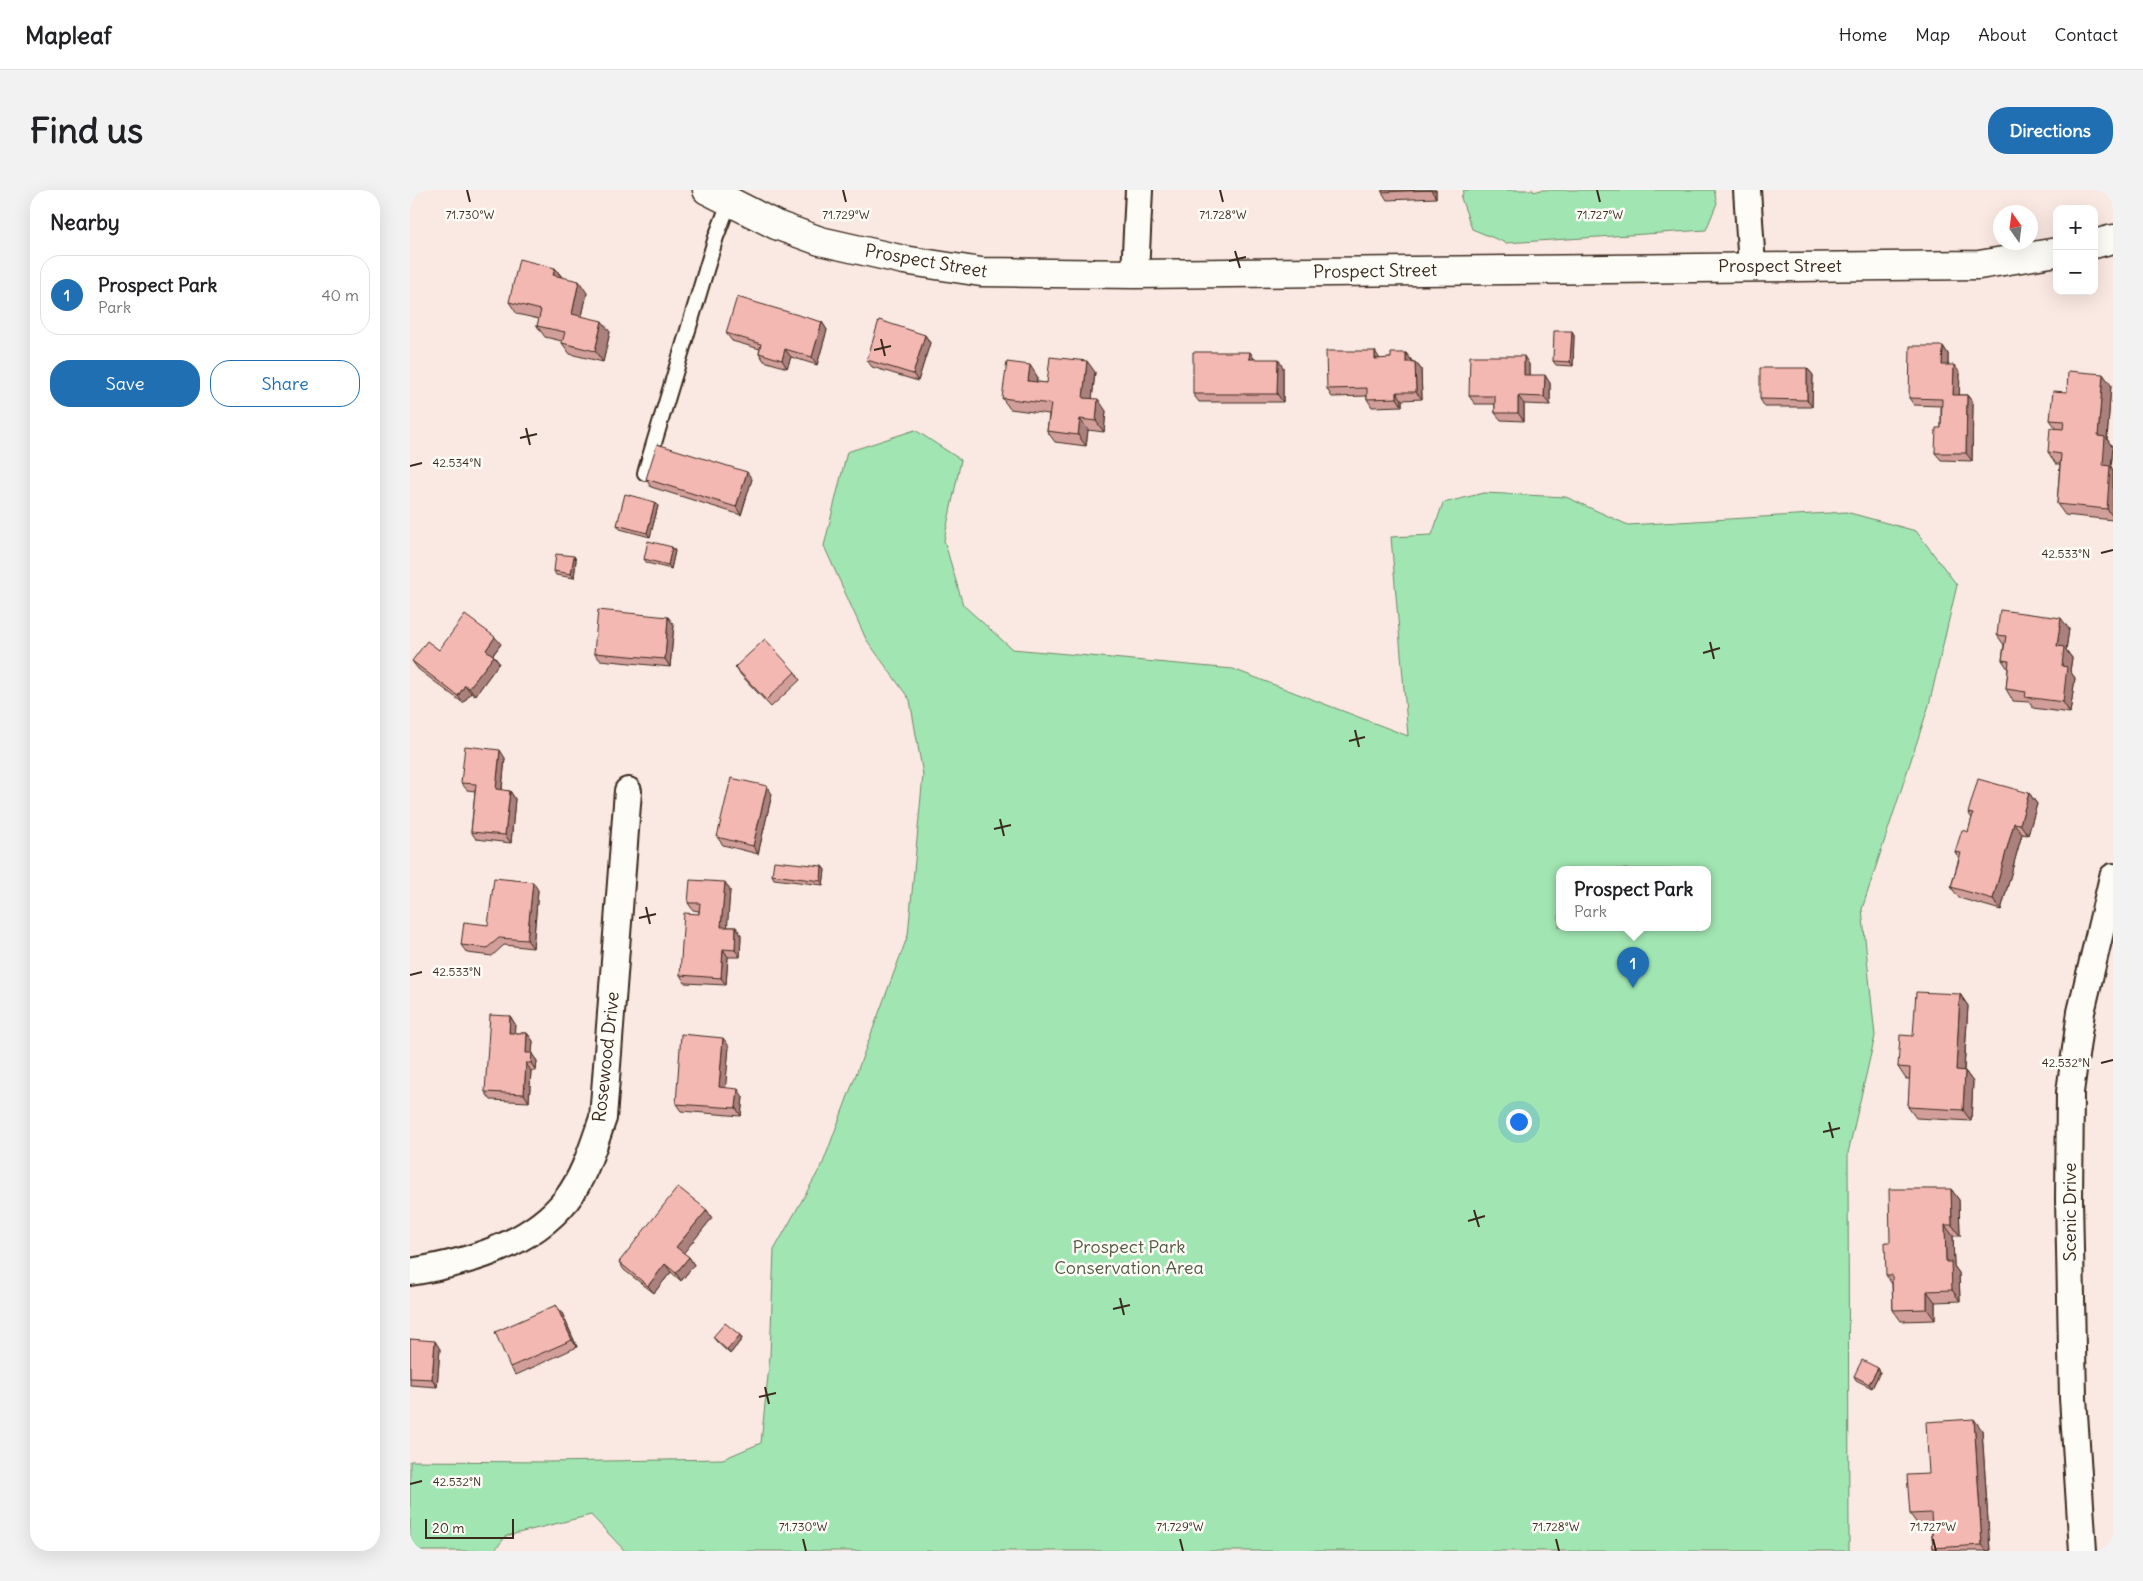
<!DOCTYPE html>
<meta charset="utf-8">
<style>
body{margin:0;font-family:Delius,sans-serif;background:#f2f2f2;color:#202124}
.controls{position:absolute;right:15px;top:15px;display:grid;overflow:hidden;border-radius:10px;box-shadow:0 5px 20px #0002}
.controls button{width:45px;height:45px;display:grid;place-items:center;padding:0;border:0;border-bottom:1px solid #e0e0e0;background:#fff;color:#202124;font:25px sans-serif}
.compass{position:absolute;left:1583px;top:15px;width:45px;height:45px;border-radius:50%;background:#fff;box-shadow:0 5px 20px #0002;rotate:346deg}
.scale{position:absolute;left:15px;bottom:12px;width:89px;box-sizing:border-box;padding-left:5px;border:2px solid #3b2a1e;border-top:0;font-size:14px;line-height:18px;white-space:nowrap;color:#3b2a1e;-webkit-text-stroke:4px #fdfcf7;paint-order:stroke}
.you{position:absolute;left:1108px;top:931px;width:18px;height:18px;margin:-12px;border:4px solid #fff;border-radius:50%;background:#1a73e8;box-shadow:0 0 0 8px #1a73e833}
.badge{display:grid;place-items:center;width:32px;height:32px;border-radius:50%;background:#1f6fb2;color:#fff;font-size:16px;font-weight:700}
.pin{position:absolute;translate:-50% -41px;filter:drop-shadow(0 1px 2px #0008)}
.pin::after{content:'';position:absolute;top:26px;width:18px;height:15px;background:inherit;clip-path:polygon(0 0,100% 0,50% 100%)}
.popup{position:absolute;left:1146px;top:676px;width:155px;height:65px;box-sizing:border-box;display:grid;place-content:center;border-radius:10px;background:#fff;filter:drop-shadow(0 1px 4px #0005);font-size:16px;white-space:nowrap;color:#757577}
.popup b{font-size:19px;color:#202124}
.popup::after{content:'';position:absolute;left:50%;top:100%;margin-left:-10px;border:10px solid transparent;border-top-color:#fff}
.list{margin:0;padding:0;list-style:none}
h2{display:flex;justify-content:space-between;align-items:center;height:65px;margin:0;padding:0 20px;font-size:21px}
h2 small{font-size:16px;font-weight:400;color:#757577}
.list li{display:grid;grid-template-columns:32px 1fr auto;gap:15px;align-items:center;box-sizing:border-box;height:80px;margin:0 10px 10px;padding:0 10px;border:1px solid #e0e0e0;border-radius:20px}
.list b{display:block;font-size:19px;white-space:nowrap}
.list p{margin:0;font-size:16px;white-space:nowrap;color:#757577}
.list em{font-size:16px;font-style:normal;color:#757577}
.actions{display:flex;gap:10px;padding:15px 20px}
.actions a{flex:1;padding:11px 0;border:1px solid #1f6fb2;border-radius:20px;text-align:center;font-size:18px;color:#1f6fb2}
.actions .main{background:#1f6fb2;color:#fff}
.map{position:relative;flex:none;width:1703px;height:1361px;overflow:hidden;border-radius:20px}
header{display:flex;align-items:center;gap:30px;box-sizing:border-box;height:70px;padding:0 25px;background:#fff;border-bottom:1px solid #e0e0e0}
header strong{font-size:24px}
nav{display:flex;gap:28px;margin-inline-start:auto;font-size:18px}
.intro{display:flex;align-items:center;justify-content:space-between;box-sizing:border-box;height:120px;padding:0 30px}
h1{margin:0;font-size:35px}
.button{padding:12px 22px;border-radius:20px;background:#1f6fb2;color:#fff;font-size:18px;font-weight:700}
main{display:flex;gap:30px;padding:0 30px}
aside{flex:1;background:#fff;border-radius:20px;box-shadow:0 5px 20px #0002}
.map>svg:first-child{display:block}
</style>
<header>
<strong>Mapleaf</strong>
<nav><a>Home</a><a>Map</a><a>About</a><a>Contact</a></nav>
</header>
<div class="intro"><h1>Find us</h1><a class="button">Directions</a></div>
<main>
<aside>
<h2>Nearby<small></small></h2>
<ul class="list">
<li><span class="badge">1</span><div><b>Prospect Park</b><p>Park</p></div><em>40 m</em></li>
</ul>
<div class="actions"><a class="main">Save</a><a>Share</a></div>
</aside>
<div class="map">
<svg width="1703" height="1361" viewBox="0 0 1703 1361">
<rect width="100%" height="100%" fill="#fae8e2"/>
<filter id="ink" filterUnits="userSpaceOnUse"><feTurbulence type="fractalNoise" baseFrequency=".02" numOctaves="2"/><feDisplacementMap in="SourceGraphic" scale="10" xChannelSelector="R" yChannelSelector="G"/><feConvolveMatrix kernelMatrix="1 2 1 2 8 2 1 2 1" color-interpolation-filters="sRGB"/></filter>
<g filter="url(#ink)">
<g fill="#a1e6b2" stroke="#6e8868" fill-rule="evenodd">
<polygon points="1054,0 1123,0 1124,2 1131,0 1304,0 1307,13 1296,40 1096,53 1062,39 1051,8"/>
<path d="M505,240L551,270L534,350L553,415L602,459L823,479L998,546L981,347L1022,345L1033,313L1074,303L1156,307L1218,335L1436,322L1506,341L1547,395L1519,515L1452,719L1465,846L1438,963L1439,1361H215L181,1325L96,1346L84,1361H0V1271L138,1272L313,1269L351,1253L360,1166L364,1060L413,973L498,745L513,585L500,510L456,449L414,356L437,262ZM1297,679V737H1149V679Z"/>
</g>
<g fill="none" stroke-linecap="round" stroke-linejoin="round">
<defs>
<polyline id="lane" points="235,283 306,47 319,13"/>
<g id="street">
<polyline points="1337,0 1342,76"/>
<polyline points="725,84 729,0"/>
<path d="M0,1082C56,1073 120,1056 157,1009C175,985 183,956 193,928L218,601"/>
<polyline points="1673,1361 1663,1208 1659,1009 1660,902 1671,822 1703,687"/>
</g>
<g id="secondary">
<polyline points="297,0 366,35 410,51 494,70 571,82 725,84 1569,75 1647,62"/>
<polyline points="1684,54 1703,49"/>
</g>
</defs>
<use href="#lane" stroke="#3b2a1e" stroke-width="18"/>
<use href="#street" stroke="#3b2a1e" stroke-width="30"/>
<use href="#secondary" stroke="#3b2a1e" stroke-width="31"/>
<use href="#lane" stroke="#fdfcf7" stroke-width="14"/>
<use href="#street" stroke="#fdfcf7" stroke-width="26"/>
<use href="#secondary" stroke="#fdfcf7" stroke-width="28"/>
</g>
<g fill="#d29e99" stroke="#3b2a1e">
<polygon points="972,0 1026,0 1026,8 977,10 972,2"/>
<polygon points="145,78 152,87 177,103 172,126 200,142 193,172 160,164 152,153 152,151 135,147 127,136 129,129 107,124 99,112"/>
<polygon points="412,132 417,140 407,175 381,167 377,178 354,171 349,163 350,159 322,151 316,143"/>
<polygon points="1162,141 1164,145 1163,176 1146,175 1143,171"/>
<polygon points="515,145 520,153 508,191 462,177 457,170"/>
<polygon points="1533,156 1538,164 1538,175 1550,183 1549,205 1557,205 1563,213 1562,271 1531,270 1525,263 1531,238 1531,216 1504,215 1499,208"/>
<polygon points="840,162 844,169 873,177 873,212 789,212 783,204"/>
<polygon points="996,163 1002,171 1002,172 1005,172 1011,179 1012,209 992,210 992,216 962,217 957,209 957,206 922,207 917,199 970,169 981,168"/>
<polygon points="1119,174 1119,185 1140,193 1140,215 1114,214 1114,231 1091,230 1085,223 1085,214 1065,214 1059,206"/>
<polygon points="1397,178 1403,185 1402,217 1355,217 1350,209"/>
<polygon points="685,182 682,209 696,221 694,242 678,240 676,256 645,252 637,241 639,224 600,219 592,208 627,186 627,192 637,193"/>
<polygon points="1701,195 1697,249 1703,258 1701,277 1703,280 1703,330 1655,325 1647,314 1650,274 1646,274 1638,262 1646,238 1640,230 1657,202"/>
<polygon points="236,289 342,289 331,325 241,297"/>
<polygon points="245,312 248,316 240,347 210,339 207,335"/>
<polygon points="262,357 265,361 261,379 237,373 234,369"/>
<polygon points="164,366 166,370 164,388 146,385 144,381"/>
<polygon points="258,427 264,435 260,477 190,470 184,463"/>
<polygon points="1659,439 1656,460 1662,468 1660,481 1665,488 1660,523 1623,518 1619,512 1603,511 1596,499 1598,479 1592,470 1594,455 1587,445"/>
<polygon points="91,454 83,465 89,473 65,506 61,503 53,513 8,479 2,471 29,460"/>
<polygon points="325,477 385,482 390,490 361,517 331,485"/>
<polygon points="95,568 92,600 100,601 105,609 101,653 66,649 61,642 65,601 57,600 51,593"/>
<polygon points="1619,603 1627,614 1618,645 1612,644 1591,720 1549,708 1541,697 1549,668 1545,662 1558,642 1562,628 1558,623"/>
<polygon points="362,604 348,664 313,655 307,647"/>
<polygon points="412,676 415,680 413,695 364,689 362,685"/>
<polygon points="128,700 123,758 94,755 82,766 57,763 51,755 78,735"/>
<polygon points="320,700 317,737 326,737 331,745 330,767 318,767 316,795 275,793 270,785 289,724 289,721 283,720 278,713"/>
<polygon points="1550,804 1558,816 1554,881 1555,881 1563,892 1561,931 1506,928 1498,917 1500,889 1496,889 1488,877 1503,846"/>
<polygon points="100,826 105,834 104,843 117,843 123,851 122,864 127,871 126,881 121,881 119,912 81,910 75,902"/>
<polygon points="319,856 315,898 333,907 331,926 271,921 266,914"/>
<polygon points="1541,999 1549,1010 1550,1046 1543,1046 1544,1076 1549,1083 1550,1111 1525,1112 1525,1130 1491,1131 1483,1120 1482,1094 1476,1085"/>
<polygon points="302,1028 273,1063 279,1067 284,1075 271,1091 261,1082 244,1103 214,1080 209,1072"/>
<polygon points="152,1123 167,1157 106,1185 100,1177"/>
<polygon points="330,1145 332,1149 320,1164 306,1151 303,1147"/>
<polygon points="0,1149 30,1159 27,1197 0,1195"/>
<polygon points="1468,1178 1470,1182 1462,1198 1446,1190 1444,1186"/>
<polygon points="1572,1240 1580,1361 1525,1361 1523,1358 1521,1334 1508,1335 1500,1324 1519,1284"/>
</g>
<g fill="#ab817d" stroke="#3b2a1e">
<polygon points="1021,0 1026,0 1026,8"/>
<polygon points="145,78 153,89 143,85"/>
<polygon points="169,91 177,103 170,135 162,124"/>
<polygon points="192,131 200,142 193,172 185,161"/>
<polygon points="412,132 417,140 407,175 402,167"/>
<polygon points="1162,141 1164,145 1163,176 1160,172"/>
<polygon points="515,145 520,153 508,191 503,184"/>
<polygon points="1533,156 1538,164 1538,183 1532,175"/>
<polygon points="375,159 381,167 377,178 372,170"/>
<polygon points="965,161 970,169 965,169"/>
<polygon points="840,162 845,170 839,169"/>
<polygon points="996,163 1002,171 1002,180 996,172"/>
<polygon points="1114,166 1119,174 1119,193 1114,185"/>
<polygon points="868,169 873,177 873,212 867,204"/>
<polygon points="677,171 685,182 681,219 673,208"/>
<polygon points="1005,172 1011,179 1012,209 1006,202"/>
<polygon points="620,175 627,186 625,202 618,191"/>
<polygon points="1544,175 1550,183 1549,213 1543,205"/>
<polygon points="1397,178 1403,185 1402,217 1397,210"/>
<polygon points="1693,184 1701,195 1697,249 1703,258 1701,277 1703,280 1703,327 1697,319 1688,246"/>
<polygon points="1135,185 1140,193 1140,215 1134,207"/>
<polygon points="987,202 992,210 992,216 987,208"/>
<polygon points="1557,205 1563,213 1562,271 1556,263"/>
<polygon points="1108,206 1114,214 1114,231 1108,223"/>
<polygon points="688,209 696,221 694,242 686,231"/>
<polygon points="670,229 678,240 676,256 668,245"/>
<polygon points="337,282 342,289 331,325 326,317"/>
<polygon points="245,312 248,316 240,347 237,343"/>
<polygon points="262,357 265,361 261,379 258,375"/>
<polygon points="164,366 166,370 164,388 161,384"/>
<polygon points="258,427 264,435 260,477 255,469"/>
<polygon points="1651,428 1659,439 1656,460 1662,468 1660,481 1665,488 1660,523 1653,512 1647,456"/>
<polygon points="85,447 91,454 81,467 76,460"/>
<polygon points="84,466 89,473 65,506 59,498"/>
<polygon points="55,495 61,503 53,513 48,506"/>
<polygon points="90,560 95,568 91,607 86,599"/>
<polygon points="357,596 362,604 348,664 343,656"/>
<polygon points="100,601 105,609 101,653 95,645"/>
<polygon points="1619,603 1627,614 1618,645 1610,634"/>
<polygon points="1604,633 1612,644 1591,720 1583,709"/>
<polygon points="412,676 415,680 413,695 411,691"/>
<polygon points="123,692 128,700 123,758 117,750"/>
<polygon points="315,692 320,700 317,744 311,737"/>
<polygon points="326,737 331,745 330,767 325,760"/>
<polygon points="313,759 318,767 316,795 311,788"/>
<polygon points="1550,804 1558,816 1553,892 1546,880"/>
<polygon points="100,826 105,834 104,850 99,843"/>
<polygon points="117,843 123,851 122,864 127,871 126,881 121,873 116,863"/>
<polygon points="313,848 319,856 315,905 309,897"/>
<polygon points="116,873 121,881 119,912 114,904"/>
<polygon points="1555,881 1563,892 1561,931 1553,920"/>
<polygon points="328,899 333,907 331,926 326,918"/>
<polygon points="1541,999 1549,1010 1550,1046 1542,1035"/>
<polygon points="297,1020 302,1028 272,1065 266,1057"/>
<polygon points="1535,1035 1543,1046 1544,1076 1549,1083 1550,1111 1542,1100 1536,1072"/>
<polygon points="279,1067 284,1075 271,1091 266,1083"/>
<polygon points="255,1074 261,1082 244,1103 238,1096"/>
<polygon points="1517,1101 1525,1112 1525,1130 1517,1119"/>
<polygon points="146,1115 152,1123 167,1157 162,1150"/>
<polygon points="330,1145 332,1149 320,1164 317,1160"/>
<polygon points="25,1151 30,1159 27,1197 22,1189"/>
<polygon points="1468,1178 1470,1182 1462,1198 1459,1194"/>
<polygon points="1564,1229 1572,1240 1580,1361 1577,1361 1572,1355"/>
</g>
<g fill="#f4b8b2" stroke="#3b2a1e">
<polygon points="972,0 1021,0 972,2"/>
<polygon points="109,69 145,78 143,85 169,91 162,124 192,131 185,161 152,153 155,142 127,136 131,120 99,112"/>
<polygon points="327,107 412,132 402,167 375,159 372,170 349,163 351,154 316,143"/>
<polygon points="469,130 515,145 503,184 457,170"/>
<polygon points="1144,141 1162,141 1160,172 1143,171"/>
<polygon points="1500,156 1533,156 1532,175 1544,175 1543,205 1557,205 1556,263 1525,263 1526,238 1531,238 1532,209 1499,208"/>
<polygon points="916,161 965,161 965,169 981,168 981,163 996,163 996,172 1005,172 1006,202 987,202 987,208 957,209 957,198 917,199"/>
<polygon points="783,162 840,162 839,169 868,169 867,204 783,204"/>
<polygon points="1060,166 1114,166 1114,185 1135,185 1134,207 1108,206 1108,223 1085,223 1085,206 1059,206"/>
<polygon points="640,167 677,171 673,208 688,209 686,231 670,229 668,245 637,241 641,214 592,208 597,172 620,175 618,191 637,193"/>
<polygon points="1350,178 1397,178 1397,210 1350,209"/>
<polygon points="1658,181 1693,184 1688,246 1695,247 1693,275 1700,276 1697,319 1647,314 1651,264 1638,262 1640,238 1653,239 1654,231 1640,230 1643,201 1657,202"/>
<polygon points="247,254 337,282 326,317 236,289"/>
<polygon points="215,304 245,312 237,343 207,335"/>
<polygon points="238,351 262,357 258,375 234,369"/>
<polygon points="146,364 164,366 161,384 144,381"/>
<polygon points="188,420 258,427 255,469 184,463"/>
<polygon points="1590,420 1651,428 1647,456 1654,457 1652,476 1657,477 1653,512 1615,507 1616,502 1596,499 1599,471 1592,470 1596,446 1587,445"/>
<polygon points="55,425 85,447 76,460 84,466 59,498 55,495 48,506 2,471 17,451 29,460"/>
<polygon points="355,449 385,482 356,510 325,477"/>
<polygon points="55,556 90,560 86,599 100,601 95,645 61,642 66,594 51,593"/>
<polygon points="321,588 357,596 343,656 307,647"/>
<polygon points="1568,589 1619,603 1610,634 1604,633 1583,709 1541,697 1551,663 1545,662 1552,640 1558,642 1563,624 1558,623"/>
<polygon points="364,671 412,676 411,691 362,685"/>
<polygon points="84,688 123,692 117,750 89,748 77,758 51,755 54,732 78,735"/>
<polygon points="280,690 315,692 311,737 326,737 325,760 313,759 311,788 270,785 274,723 289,724 290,713 278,713"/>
<polygon points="1506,802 1550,804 1546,880 1555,881 1553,920 1498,917 1500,878 1488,877 1490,845 1503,846"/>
<polygon points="80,825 100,826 99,843 117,843 116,863 122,863 121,873 116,873 114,904 75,902"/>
<polygon points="271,844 313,848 309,897 328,899 326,918 266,914"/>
<polygon points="268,997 297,1020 266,1057 279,1067 266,1083 255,1074 238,1096 209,1072"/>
<polygon points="1479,999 1541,999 1542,1035 1535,1035 1536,1072 1541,1072 1542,1100 1517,1101 1517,1119 1483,1120 1482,1085 1476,1085 1475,1052 1480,1052"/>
<polygon points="146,1115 162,1150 100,1177 85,1142"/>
<polygon points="315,1133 330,1145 317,1160 303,1147"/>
<polygon points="0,1149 25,1151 22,1189 0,1188"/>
<polygon points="1452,1170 1468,1178 1459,1194 1444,1186"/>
<polygon points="1564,1229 1572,1355 1523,1358 1521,1323 1500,1324 1497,1285 1519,1284 1516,1232"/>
</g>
</g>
<path fill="none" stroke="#3b2a1e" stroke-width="2" d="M57,0L60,12M433,0L436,12M810,0L813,12M1187,0L1190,12M825,61L830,78M819,71L836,67M471,149L475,166M464,160L481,156M116,238L120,255M110,248L127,244M0,276L12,273M1691,363L1703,360M1300,452L1304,469M1293,463L1310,458M945,540L949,557M939,551L955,547M590,629L594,646M584,639L601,635M236,717L240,734M229,728L246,724M0,785L12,782M1691,873L1703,870M1419,932L1423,948M1413,942L1430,938M1064,1020L1069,1037M1058,1031L1075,1026M710,1108L714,1125M703,1119L720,1115M355,1197L359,1214M349,1207L366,1203M0,1294L12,1291M393,1349L396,1361M770,1349L773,1361M1146,1349L1149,1361M1523,1349L1526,1361"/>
<g text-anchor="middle" stroke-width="5" stroke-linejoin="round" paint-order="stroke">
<g font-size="18" fill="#3b2a1e" stroke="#fdfcf7">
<text transform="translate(516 71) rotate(10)" y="6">Prospect Street</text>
<text x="1370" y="82">Prospect Street</text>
<text transform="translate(965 81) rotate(-1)" y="6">Prospect Street</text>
<text transform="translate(196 867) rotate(-84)" y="6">Rosewood Drive</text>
<text transform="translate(1660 1022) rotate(-90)" y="6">Scenic Drive</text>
</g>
<g font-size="18" fill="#545943" stroke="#fdfcf7">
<text x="719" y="1063">Prospect Park<tspan x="719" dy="21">Conservation Area</tspan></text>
</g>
</g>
<g font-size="12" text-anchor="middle" fill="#3b2a1e" stroke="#fdfcf7" stroke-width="5" stroke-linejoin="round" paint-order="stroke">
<text x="60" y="29">71.730°W</text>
<text x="436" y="29">71.729°W</text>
<text x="813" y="29">71.728°W</text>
<text x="1190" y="29">71.727°W</text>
<text x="47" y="277">42.534°N</text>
<text x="1656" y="368">42.533°N</text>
<text x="47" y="786">42.533°N</text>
<text x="1656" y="877">42.532°N</text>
<text x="47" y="1296">42.532°N</text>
<text x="393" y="1341">71.730°W</text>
<text x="770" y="1341">71.729°W</text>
<text x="1146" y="1341">71.728°W</text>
<text x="1523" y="1341">71.727°W</text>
</g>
</svg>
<div class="controls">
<button>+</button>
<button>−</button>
</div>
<svg class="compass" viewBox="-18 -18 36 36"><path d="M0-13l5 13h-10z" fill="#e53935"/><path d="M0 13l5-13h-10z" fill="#757577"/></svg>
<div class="scale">20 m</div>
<div class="you"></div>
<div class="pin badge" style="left:1223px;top:798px">1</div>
<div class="popup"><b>Prospect Park</b>Park</div>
</div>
</main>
